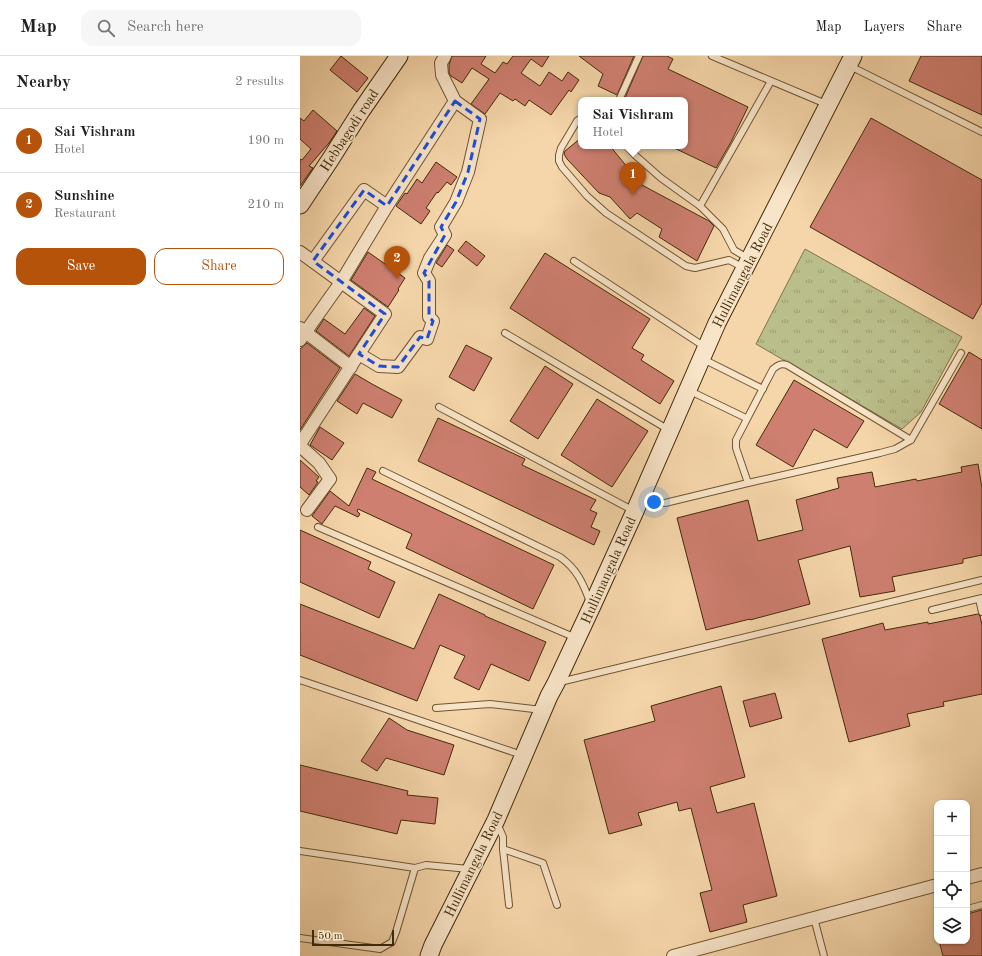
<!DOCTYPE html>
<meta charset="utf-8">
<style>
body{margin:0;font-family:"Old Standard TT",serif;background:#f6f6f6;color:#222}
.controls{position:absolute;right:12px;bottom:12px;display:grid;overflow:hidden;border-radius:8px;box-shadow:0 1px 3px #0004}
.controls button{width:36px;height:36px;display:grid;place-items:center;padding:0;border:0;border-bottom:1px solid #e0e0e0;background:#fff;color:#222;font:20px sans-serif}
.scale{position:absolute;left:12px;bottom:10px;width:82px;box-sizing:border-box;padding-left:4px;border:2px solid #422b08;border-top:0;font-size:11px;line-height:14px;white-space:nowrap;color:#422b08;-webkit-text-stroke:3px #f8e4c8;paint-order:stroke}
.you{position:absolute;left:354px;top:446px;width:14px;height:14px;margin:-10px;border:3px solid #fff;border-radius:50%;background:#1a73e8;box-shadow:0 0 0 6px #1a73e833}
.badge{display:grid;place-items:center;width:26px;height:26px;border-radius:50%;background:#b45309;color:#fff;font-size:13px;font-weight:700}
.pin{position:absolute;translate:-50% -33px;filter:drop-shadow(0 1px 2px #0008)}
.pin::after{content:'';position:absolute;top:21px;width:14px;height:12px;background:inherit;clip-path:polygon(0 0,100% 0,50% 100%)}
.popup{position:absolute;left:278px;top:41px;width:110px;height:52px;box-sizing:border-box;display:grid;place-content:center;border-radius:8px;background:#fff;filter:drop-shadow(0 1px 3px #0005);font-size:13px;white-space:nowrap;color:#767676}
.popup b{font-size:15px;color:#222}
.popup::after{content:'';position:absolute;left:50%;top:100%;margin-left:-8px;border:8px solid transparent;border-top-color:#fff}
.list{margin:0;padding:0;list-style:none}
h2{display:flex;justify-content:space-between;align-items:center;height:52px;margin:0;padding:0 16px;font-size:17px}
h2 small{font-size:13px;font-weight:400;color:#767676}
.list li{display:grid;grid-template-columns:26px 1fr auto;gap:12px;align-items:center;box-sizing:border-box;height:64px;padding:0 16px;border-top:1px solid #e0e0e0}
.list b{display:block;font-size:15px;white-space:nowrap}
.list p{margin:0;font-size:13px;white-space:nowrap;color:#767676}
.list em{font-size:13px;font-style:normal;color:#767676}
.actions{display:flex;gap:8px;padding:12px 16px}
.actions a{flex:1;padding:9px 0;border:1px solid #b45309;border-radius:12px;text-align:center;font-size:14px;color:#b45309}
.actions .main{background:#b45309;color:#fff}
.icon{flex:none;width:22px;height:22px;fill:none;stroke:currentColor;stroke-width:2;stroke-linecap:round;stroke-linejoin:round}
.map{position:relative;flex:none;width:682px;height:900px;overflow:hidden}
header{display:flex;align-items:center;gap:24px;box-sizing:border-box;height:56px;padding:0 20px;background:#fff;border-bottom:1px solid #e0e0e0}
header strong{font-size:19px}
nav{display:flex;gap:22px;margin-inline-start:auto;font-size:14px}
.search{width:280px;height:36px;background:#f6f6f6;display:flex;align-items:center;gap:10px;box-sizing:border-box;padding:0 14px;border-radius:12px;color:#767676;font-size:15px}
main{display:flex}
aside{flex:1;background:#fff}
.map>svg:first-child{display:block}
</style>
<header>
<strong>Map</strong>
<div class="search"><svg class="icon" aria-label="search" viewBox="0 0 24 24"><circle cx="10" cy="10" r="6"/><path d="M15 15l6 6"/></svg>Search here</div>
<nav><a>Map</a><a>Layers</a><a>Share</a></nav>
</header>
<main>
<aside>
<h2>Nearby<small>2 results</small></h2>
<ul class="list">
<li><span class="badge">1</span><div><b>Sai Vishram</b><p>Hotel</p></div><em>190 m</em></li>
<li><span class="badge">2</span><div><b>Sunshine</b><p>Restaurant</p></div><em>210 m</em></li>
</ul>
<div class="actions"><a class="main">Save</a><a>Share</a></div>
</aside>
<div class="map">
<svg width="682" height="900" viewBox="0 0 682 900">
<defs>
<pattern id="grass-tufts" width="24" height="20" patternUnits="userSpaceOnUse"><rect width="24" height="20" fill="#babe8a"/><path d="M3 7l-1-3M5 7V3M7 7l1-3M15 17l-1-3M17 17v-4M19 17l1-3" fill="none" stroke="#999b6f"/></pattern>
</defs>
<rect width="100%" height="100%" fill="#f5d6aa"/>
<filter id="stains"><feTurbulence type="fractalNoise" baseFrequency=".005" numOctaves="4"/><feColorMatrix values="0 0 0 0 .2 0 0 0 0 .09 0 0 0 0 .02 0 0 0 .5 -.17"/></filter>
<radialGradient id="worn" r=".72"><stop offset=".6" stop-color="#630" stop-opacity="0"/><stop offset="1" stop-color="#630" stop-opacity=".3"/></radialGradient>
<polygon fill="url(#grass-tufts)" stroke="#7e7449" points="505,193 662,281 621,356 602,373 456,288"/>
<g fill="#ce7f70" stroke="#422b08">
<polygon points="41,0 68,22 57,36 30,14"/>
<polygon points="152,0 186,0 181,8 195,17 203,6 207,8 213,0 249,0 242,11 231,3 221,17 240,30 249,16 262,25 268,16 279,24 271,36 269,34 251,59 229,44 225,50 215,43 213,45 200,37 185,58 171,48 189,23 172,12 162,27 151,20 149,17 149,9"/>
<polygon points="279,0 334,0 317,39 298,30 303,18"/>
<polygon points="343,0 367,0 373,3 368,13 448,51 431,86 416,112 370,90 385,90 385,44 328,44 325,42"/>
<polygon points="621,0 682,0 682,59 609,25"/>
<polygon points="13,54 37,75 29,87 9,110 13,112 0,130 0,103 2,104 11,93 0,83 0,62 4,65"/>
<polygon points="571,62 682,124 682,247 673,263 510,171"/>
<polygon points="281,82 281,90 310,90 342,129 409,165 414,170 397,205 359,181 362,173 337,157 330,163 310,141 299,137 267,103 264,98 265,95"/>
<polygon points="136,106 157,121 151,129 147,126 138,137 137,136 126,152 130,155 121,168 96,150 105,137 107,138 117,123 122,127"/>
<polygon points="166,185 185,200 177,210 158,195"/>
<polygon points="147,189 154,194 142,211 136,207"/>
<polygon points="68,196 105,222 98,233 99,234 88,251 51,224"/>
<polygon points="245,197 350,263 332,292 344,299 341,304 374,325 360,348 210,252"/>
<polygon points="64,252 75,260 49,300 16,275 24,263 45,278"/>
<polygon points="7,287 40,312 0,374 0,293"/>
<polygon points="166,289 192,302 174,335 149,321"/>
<polygon points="669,296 682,304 682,373 639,348"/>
<polygon points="245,310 273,328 238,383 210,365"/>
<polygon points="55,318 72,328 102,344 92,362 63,347 57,358 37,345"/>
<polygon points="494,324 564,365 547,392 514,373 493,411 456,389"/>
<polygon points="297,343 348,375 312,431 261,399"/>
<polygon points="138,362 225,403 222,409 296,444 290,454 297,457 291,471 300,475 294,489 118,405"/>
<polygon points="20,371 44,387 32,404 10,389"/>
<polygon points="0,404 19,421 16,425 18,426 9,439 0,431"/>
<polygon points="678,408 682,432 682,499 663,503 663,507 592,521 595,535 560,541 550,490 498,504 510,548 450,564 450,563 406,574 377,462 448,444 458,485 503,474 496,444 539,432 537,422 572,416 575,431 616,423 617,425 662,416 661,411"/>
<polygon points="67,412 76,416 72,423 254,509 233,553 106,492 112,478 58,453 57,455 60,458 58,461 35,450 22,468 12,460 30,435 49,450"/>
<polygon points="0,474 71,506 68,513 95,526 79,562 0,526"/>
<polygon points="139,538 185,559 185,560 246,586 229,625 191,608 179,634 154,622 165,600 140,589 117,645 0,599 0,548 114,593"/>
<polygon points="678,558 680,560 682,569 682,638 643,646 644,650 607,658 610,670 549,686 522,583 583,567 585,574 628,566 628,568"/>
<polygon points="421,630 445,721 410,731 417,757 454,747 477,840 443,849 447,866 410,876 400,837 412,834 391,752 379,755 377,746 338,757 342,769 309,778 284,684 355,665 351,650"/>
<polygon points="475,637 482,662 450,671 443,645"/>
<polygon points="89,662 107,674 154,689 144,719 86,702 77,715 61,705"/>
<polygon points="0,709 108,735 107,739 138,742 135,768 101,764 97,778 0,755"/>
<polygon points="682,854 682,900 643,900 639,885 667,885 667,858"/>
</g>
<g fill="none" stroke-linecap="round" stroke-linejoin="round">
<defs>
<g id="lane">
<polyline points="412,0 526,48"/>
<polyline points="550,10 682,76"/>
<polyline points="319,44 339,0"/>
<polyline points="281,62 277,65 261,92 259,99 259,105 262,111 287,140 306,157 386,210 395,212 429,204 444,212"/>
<polyline points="327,90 336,100 361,122 400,150 423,173 434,194 449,203"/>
<polyline points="400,150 471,25"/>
<polyline points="274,205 405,291"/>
<polyline points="205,277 369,374"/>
<polyline points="403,303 463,333"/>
<polyline points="388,334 446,362"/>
<polyline points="139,351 334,455"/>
<path d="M83,415L260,501C277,513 283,527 290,546"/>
<path d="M448,427L436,392V384L473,313C478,309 481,307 487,309L611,384"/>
<polyline points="365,447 448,427 580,397 595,393 611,384 661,297"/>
<polyline points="18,471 276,582"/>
<polyline points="679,543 682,556"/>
<polyline points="632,554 682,542"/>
<polyline points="0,624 222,699"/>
<polyline points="260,626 682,524"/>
<polyline points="136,652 190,648 242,654"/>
<polyline points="197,767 203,781 203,793 209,849"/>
<polyline points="203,793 243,807 257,849"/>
<polyline points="0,795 115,812"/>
<polyline points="667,853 682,849"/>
<polyline points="514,862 524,900"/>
<polyline points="0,882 80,893 92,886 96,876 115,812 126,809 169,813"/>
</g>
<g id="street">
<polyline points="87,150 155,45"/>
<polyline points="0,196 85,258 0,388"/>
<polyline points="0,272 51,311"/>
<polyline points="0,284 41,226 87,150 64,134 13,205"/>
<polyline points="59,298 79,310 98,311 120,281 127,283 133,265 129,261 129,225 124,217 130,202 145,179 141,171 156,146 168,116 180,63 155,45 142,19 141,7 145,0"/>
<polyline points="0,390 19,407 30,423 7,454"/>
<polyline points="667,822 682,818"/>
<polyline points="373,900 637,829"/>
</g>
<g id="secondary">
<polyline points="0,149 30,104 61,55 99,0"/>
<polyline points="129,900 133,889 196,764 249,640 256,627 292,550 335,455 417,267 553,0"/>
</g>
</defs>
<use href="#lane" stroke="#6f5630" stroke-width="8"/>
<use href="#street" stroke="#6f5630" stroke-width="14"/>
<use href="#secondary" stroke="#422b08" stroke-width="19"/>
<use href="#lane" stroke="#f8e4c8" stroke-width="6"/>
<use href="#street" stroke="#f8e4c8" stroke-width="12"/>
<use href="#secondary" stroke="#f8e4c8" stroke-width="17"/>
</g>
<path fill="none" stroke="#1d4ed8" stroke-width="3" stroke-dasharray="8 5" stroke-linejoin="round" d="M155,45L180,63L168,116L156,146L141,171L145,179L124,217L129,225V261L133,265L127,283L120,281L98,311L79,310L59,298L85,258L13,205L64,134L87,150Z"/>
<g text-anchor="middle" stroke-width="3" stroke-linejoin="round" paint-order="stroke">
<g font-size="14" fill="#422b08" stroke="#f8e4c8">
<text transform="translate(49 74) rotate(-57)" y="5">Hebbagodi road</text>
<text transform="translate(442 219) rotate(-63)" y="5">Hullimangala Road</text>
<text transform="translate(308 514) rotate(-66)" y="5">Hullimangala Road</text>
<text transform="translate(173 808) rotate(-64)" y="5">Hullimangala Road</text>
</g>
</g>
<rect width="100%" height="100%" filter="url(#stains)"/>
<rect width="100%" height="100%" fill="url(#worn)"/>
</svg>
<div class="controls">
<button>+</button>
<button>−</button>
<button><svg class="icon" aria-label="locate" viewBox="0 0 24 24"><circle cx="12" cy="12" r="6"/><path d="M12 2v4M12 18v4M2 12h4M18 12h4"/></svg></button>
<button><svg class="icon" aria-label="layers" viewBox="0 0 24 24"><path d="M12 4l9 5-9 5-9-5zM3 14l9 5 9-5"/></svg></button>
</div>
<div class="scale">50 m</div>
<div class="you"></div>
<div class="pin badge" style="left:333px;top:139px">1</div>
<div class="popup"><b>Sai Vishram</b>Hotel</div>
<div class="pin badge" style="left:97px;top:223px">2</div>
</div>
</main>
